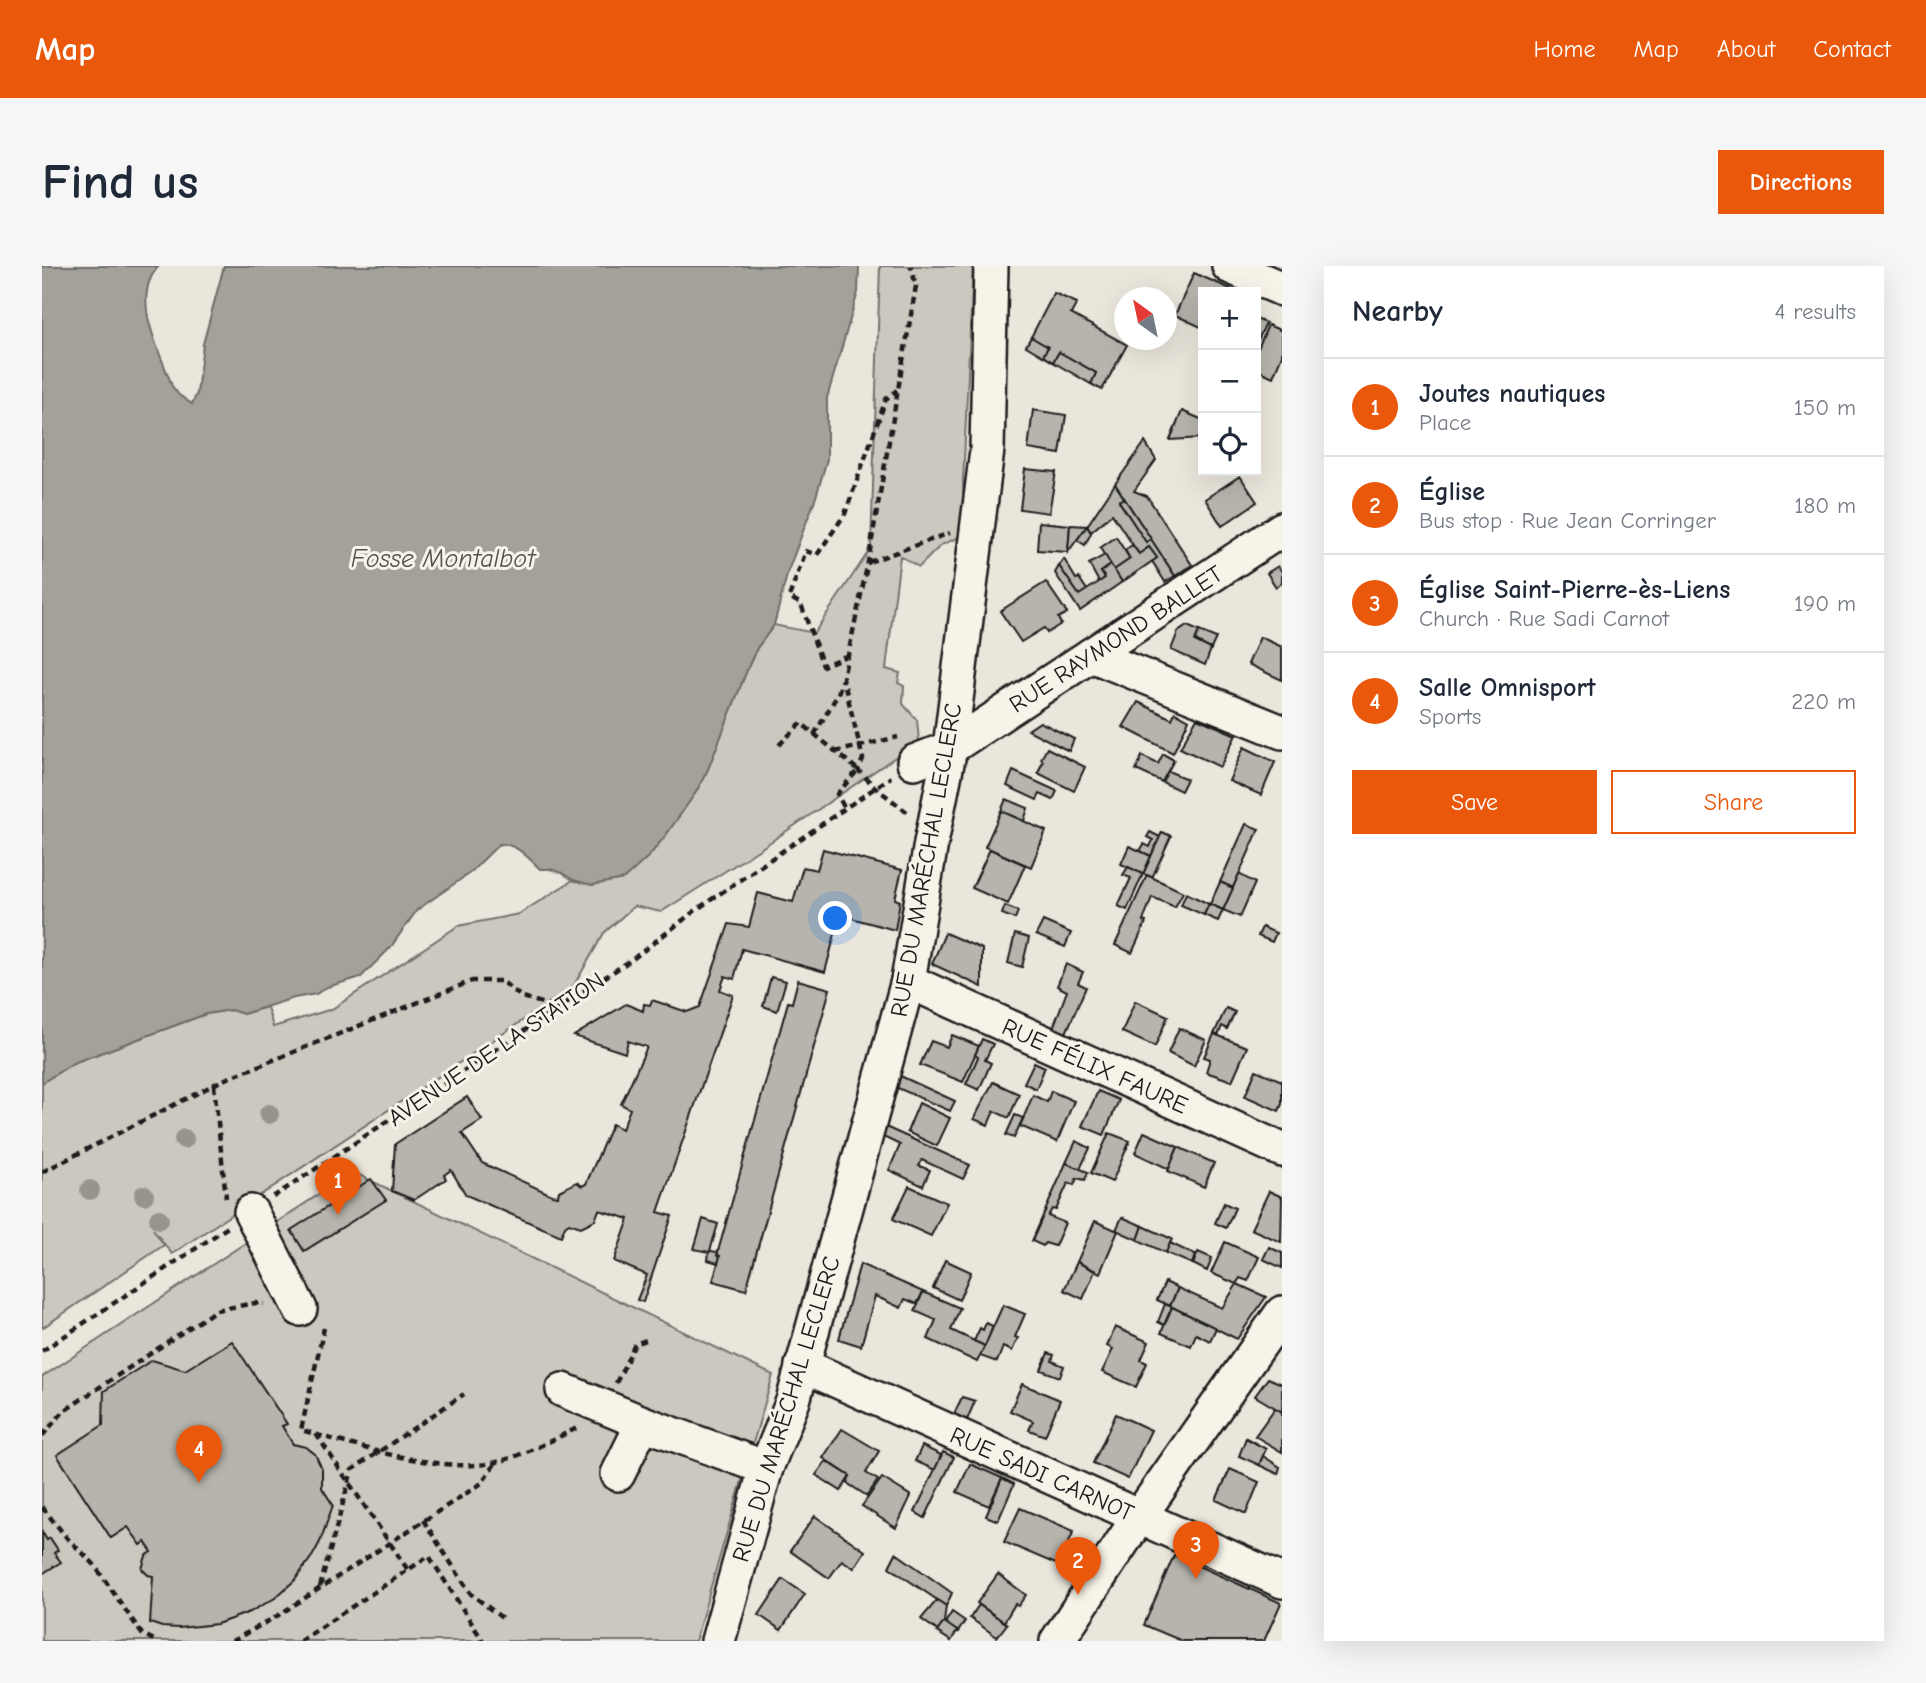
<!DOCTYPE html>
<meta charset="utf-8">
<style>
body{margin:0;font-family:"Comic Neue",sans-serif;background:#f6f6f7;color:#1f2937}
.controls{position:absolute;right:21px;top:21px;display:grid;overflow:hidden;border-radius:0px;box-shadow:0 7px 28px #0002}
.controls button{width:63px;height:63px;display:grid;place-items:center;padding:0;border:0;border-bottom:2px solid #e0e1e3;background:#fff;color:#1f2937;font:35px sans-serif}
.compass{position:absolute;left:1072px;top:21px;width:63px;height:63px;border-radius:50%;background:#fff;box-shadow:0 7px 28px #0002;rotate:327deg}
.you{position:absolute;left:794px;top:653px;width:24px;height:24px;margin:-18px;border:5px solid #fff;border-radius:50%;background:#1a73e8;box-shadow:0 0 0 10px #1a73e833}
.badge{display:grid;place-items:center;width:46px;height:46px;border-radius:50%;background:#ea580c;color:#fff;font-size:23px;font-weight:700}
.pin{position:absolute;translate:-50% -58px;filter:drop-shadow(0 2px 4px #0008)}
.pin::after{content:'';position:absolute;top:37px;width:24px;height:21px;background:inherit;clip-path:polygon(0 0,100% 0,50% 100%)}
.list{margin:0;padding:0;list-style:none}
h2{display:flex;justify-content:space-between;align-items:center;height:91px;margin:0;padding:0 28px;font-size:30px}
h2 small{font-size:23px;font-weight:400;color:#747a83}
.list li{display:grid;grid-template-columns:46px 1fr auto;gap:21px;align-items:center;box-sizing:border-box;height:98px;padding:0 28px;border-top:2px solid #e0e1e3}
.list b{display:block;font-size:26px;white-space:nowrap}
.list p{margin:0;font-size:23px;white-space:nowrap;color:#747a83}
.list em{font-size:23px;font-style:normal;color:#747a83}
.actions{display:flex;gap:14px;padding:21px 28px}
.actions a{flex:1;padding:16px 0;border:2px solid #ea580c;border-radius:0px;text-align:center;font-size:24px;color:#ea580c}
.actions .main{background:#ea580c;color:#fff}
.icon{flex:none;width:38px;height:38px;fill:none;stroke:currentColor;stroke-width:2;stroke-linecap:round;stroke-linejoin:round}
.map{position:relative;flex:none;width:1240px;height:1375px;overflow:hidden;border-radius:0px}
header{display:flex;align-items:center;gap:42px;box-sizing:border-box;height:98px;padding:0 35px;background:#ea580c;color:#fff}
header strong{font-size:33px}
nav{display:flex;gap:38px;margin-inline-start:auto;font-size:24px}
.intro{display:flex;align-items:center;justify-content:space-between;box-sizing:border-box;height:168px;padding:0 42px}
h1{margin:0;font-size:49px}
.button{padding:18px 32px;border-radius:0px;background:#ea580c;color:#fff;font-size:24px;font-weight:700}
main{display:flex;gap:42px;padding:0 42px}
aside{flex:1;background:#fff;border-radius:0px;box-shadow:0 7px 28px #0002}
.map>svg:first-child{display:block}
</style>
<header>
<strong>Map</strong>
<nav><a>Home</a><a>Map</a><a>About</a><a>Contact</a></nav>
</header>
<div class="intro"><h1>Find us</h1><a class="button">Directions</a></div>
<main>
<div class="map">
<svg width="1240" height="1375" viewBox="0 0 1240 1375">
<rect width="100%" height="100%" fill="#eae6dc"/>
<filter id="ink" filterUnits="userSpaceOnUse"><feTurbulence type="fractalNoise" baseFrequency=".0143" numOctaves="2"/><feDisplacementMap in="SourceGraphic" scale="14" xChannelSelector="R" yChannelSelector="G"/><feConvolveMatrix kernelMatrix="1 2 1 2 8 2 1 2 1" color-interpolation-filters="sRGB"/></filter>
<g filter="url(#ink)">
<g fill="#ccc8c0" stroke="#74726e" stroke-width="2">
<polygon points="838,0 931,0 921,216 922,269 899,279 877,301 858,290 844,403 858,407 856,417 862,420 861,438 875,454 877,475 718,583 619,646 592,640 562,667 531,721 130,988 111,963 122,979 0,1062 0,817 31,797 164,748 189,744 201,748 225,741 231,761 290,743 416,660 477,648 531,614 550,619 607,590 624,569 654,526 666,503 707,399 715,382 732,359 772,367 829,282"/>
<polygon points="311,906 731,1109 653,1375 0,1375 0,1111"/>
</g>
<path fill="#a3a19a" stroke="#6d6c68" stroke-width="2" d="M0,0H117C87,31 118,85 130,120L137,129L150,138L155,127L161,78L182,0H817L816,26L785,132V193L774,231L746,305L732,359L715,382L707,399L666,503L654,526L624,569L607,590L582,613L550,619L531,614L520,607L508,603H498C485,591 476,578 457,578L429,606L375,644L348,682L319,711L285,721L274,728L252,732L201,748L189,744L164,748L31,797L0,817Z"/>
<g fill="#b6b4ac" stroke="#1c1c1c" stroke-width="2">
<polygon points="1152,7 1189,23 1188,26 1161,26 1161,62 1133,49"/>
<polygon points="1012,27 1035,37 1029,48 1085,79 1060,124 1049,118 1054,107 1017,86 1011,96 1001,90 1006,81 989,71"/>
<polygon points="1214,53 1224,57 1214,78"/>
<polygon points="1226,59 1240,65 1240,89 1231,111 1218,105 1214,114 1214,87"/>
<polygon points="989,71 1006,81 1001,90 984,80"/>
<polygon points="1017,86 1054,107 1049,118 1011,96"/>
<polygon points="991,144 1024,149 1018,188 986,183"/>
<polygon points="1140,145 1161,154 1161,172 1128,174"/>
<polygon points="1103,176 1114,194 1092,225 1105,230 1150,299 1133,310 1073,218"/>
<polygon points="983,203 1014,206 1007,247 978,243"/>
<polygon points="1198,210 1215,236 1180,260 1163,233"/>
<polygon points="1073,218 1082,232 1077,235 1104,276 1109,273 1133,310 1123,316 1110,295 1115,292 1107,281 1097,288 1070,248 1049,266 1045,260"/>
<polygon points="1082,232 1109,273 1104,276 1077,235"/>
<polygon points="997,256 1028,259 1026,286 995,284"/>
<polygon points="1028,259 1045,260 1026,286"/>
<polygon points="1045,260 1049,267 1043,279 1035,274"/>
<polygon points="1074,271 1088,293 1072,304 1058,282"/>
<polygon points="1090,279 1097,288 1107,281 1115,292 1080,316 1072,304 1088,293 1083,284"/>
<polygon points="1063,289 1069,299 1059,306 1063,312 1057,316 1047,298"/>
<polygon points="1022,293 1034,313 1037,312 1045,324 1037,329 1017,300"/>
<polygon points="1069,299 1080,316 1038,345 1013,307 1017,300 1037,329 1063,312 1059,306"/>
<polygon points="1236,300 1240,306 1240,316 1234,321 1225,307"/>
<polygon points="1004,316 1025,347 1016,352 1019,358 1005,367 1002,362 979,376 958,345"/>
<polygon points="1145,360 1157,365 1153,375 1169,383 1163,399 1129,384 1136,366"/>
<polygon points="1157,365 1174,372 1169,383 1153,375"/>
<polygon points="1218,371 1240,381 1240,414 1206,398"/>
<polygon points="1096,436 1130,453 1133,446 1147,454 1131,487 1081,461"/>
<polygon points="1155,452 1194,469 1178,501 1138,482"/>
<polygon points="998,456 1032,473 1027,485 986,464"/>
<polygon points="1202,481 1233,496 1219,529 1187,515"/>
<polygon points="1005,482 1043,501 1032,525 996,507 1001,495 999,493"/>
<polygon points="1121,488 1132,494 1120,516 1094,504 1100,490 1116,498"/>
<polygon points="971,505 1015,525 1011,534 998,528 995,534 965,520"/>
<polygon points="1126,505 1145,513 1139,525 1120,516"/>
<polygon points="964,533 986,542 982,555 959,545"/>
<polygon points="959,545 1004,565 989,601 943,581"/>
<polygon points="1204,558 1217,563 1191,622 1178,616"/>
<polygon points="1108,566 1118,571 1109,590 1098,585 1102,578 1108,581 1111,574 1105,571"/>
<polygon points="1120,566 1129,570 1110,612 1101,608"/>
<polygon points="1087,580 1109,590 1101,608 1079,598"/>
<polygon points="781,583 860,604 853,633 858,635 853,664 798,649 783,706 700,683 692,713 683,710 678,724 691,729 616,946 630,950 601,1036 595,1034 605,1009 572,995 587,953 557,944 553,954 539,961 527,957 523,960 519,970 424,929 409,904 402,909 404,913 372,934 350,925 353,878 425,831 440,854 420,867 440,897 510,929 516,930 517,925 535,916 540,920 544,918 570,858 580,863 588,843 579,838 605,781 586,775 583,787 532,770 584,738 601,745 602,738 608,739 610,734 645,746 658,741 687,658 707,661 716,627 751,636 761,601 775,604"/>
<polygon points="948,583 983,599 966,638 930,622"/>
<polygon points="1086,601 1101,608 1085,644 1076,640 1089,612 1081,609"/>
<polygon points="1197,608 1213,617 1198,651 1181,644"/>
<polygon points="1105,609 1141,626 1133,641 1110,631 1101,655 1104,656 1090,687 1073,679"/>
<polygon points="1178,616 1191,622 1181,644 1168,638"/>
<polygon points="1144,627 1167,638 1162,649 1139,639"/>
<polygon points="1167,638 1181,644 1176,655 1162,649"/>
<polygon points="963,640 976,645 973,653 960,648"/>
<polygon points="1001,655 1029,667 1023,681 994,669"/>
<polygon points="1220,661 1234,667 1230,676 1216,670"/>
<polygon points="903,667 940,683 940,721 890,698"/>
<polygon points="973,668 987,672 980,701 966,697"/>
<polygon points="1024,698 1041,706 1036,717 1044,721 1024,767 1011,762 1025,725 1015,720"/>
<polygon points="729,711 744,715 735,745 721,740"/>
<polygon points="756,714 788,723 704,1024 671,1015 678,990 675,989 746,736 750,737"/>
<polygon points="1093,735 1126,750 1113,781 1080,766"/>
<polygon points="1184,742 1193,746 1185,763 1180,760 1176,770 1172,768"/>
<polygon points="1137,762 1164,774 1152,800 1126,787"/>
<polygon points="1172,768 1205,781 1190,815 1164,806 1168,793 1162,791"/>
<polygon points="910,769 937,780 921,816 878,799 889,775 905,781"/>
<polygon points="940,773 951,778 943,794 949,797 937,824 924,818 936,791 933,789"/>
<polygon points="992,796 1003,801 994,823 982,817"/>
<polygon points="1214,804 1240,815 1240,838 1237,845 1203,830"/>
<polygon points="854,808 913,835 908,845 851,820"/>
<polygon points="951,816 977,828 967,852 952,845 946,859 932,853"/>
<polygon points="1009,825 1032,835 1015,876 978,860 991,829 1005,836"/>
<polygon points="1056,825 1077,834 1062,869 1040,860"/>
<polygon points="877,837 908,852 895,880 865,866"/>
<polygon points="973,849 981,852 972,872 964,869"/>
<polygon points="839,859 928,899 921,913 880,894 877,900 888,904 881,920 847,904 858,879 837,869"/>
<polygon points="1102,866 1136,881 1127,903 1093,887"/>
<polygon points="1067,867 1088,875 1070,916 1049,907"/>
<polygon points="1034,875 1048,882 1038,903 1024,897"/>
<polygon points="1136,881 1172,897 1162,921 1126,905"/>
<polygon points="1024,897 1046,906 1043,914 1035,912 1032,919 1026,917 1014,944 1010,943 1006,950 1023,957 1013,980 1003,977 1001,980 990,975"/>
<polygon points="329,913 344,934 262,985 249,964"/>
<polygon points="867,920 905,937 889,970 851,953"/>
<polygon points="1227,925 1240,931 1239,976 1209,963"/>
<polygon points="1182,937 1193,942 1184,962 1173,957"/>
<polygon points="1080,951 1101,960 1096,974 1074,964"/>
<polygon points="661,953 676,958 668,985 676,986 675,989 678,990 676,997 666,994 667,986 652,983"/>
<polygon points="1053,955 1076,965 1058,1007 1035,996"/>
<polygon points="1101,960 1130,973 1124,987 1096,974"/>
<polygon points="1183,976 1217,991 1206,1015 1198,1012 1194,1018 1169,1007"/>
<polygon points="1128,977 1153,989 1150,998 1124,987"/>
<polygon points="1227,981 1240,987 1240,1002 1221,993"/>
<polygon points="1156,986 1170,992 1165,1005 1151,998"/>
<polygon points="903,994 929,1006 917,1034 891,1022"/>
<polygon points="1035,996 1053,1005 1041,1033 1022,1024"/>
<polygon points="818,998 881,1026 875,1038 863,1033 859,1042 833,1030 819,1080 797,1073"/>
<polygon points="1123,1016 1136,1022 1128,1040 1115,1034"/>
<polygon points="1195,1018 1224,1031 1195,1073 1128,1040 1136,1022 1180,1042"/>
<polygon points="881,1026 918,1042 909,1064 943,1080 935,1096 886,1073 894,1054 873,1045"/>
<polygon points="1123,1038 1130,1041 1122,1059 1116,1056"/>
<polygon points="961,1039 983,1048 973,1071 976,1072 970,1085 961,1081 955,1096 938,1090"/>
<polygon points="1130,1041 1174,1062 1168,1075 1154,1068 1149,1080 1119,1067"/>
<polygon points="944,1057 951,1060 943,1080 932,1075 938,1062 941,1064"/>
<polygon points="1073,1061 1107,1076 1099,1094 1105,1097 1094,1121 1060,1106 1071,1083 1065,1080"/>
<polygon points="190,1075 245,1158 240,1160 251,1178 264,1181 273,1188 280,1203 280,1222 291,1239 278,1276 271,1289 253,1314 233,1332 208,1346 175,1358 137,1362 120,1361 108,1357 111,1310 106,1309 100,1303 104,1290 110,1286 103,1276 99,1279 86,1261 69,1272 15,1189 61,1159 62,1125 110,1094 143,1104"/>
<polygon points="1006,1087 1012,1089 1010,1095 1022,1100 1018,1111 999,1104"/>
<polygon points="1226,1112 1240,1118 1240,1146 1213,1130"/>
<polygon points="980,1118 1018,1134 1003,1170 987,1164 991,1155 968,1145"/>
<polygon points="920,1131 933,1135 925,1154 912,1148"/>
<polygon points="1233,1142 1240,1146 1240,1186 1213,1170"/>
<polygon points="1074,1148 1109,1164 1086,1213 1051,1197"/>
<polygon points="800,1163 837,1185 824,1207 836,1214 825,1230 805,1217 808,1210 781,1192"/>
<polygon points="1204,1172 1224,1183 1217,1199 1197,1190"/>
<polygon points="880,1180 899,1189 893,1204 873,1195"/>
<polygon points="901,1186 912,1191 883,1252 873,1246"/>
<polygon points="1221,1190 1238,1201 1236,1208 1217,1199"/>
<polygon points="784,1195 808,1210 799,1225 774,1209"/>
<polygon points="928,1198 960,1212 947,1240 915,1226"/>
<polygon points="1188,1203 1217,1216 1204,1248 1174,1234"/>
<polygon points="840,1212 869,1230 854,1262 820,1240"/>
<polygon points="960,1212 972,1218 956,1255 944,1250"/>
<polygon points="978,1242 1032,1265 1016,1299 962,1276"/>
<polygon points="773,1250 823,1285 812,1302 800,1294 787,1312 748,1285"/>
<polygon points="0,1266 5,1274 8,1272 16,1284 12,1287 19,1296 0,1308"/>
<polygon points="854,1287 910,1327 904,1340 847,1301"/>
<polygon points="1132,1289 1239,1337 1222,1375 1140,1375 1102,1359"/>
<polygon points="956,1308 984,1329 976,1340 973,1338 962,1356 935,1337"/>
<polygon points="741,1313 763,1328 739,1364 717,1349"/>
<polygon points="895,1334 904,1340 902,1356 896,1365 879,1353"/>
<polygon points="937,1339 965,1358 955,1371 928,1352"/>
<polygon points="910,1346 923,1355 916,1366 903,1357"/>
<polygon points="902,1356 915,1365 909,1375 895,1366"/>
</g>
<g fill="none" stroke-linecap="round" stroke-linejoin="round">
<defs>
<g id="minor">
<polyline points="1187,0 1240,23"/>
<polyline points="1049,389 1240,466"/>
<polyline points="872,496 908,482 1240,263"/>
<polyline points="866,715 1240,884"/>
<polyline points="209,946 258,1043"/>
<polyline points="760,1099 1240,1315"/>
<polyline points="521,1124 601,1157 724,1202"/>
<polyline points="576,1208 601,1157"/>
<polyline points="676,1375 724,1202 751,1135 866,715 889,577 908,482 945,184 949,0"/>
<polyline points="1015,1375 1097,1251 1240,1047"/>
</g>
</defs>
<use href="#minor" stroke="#1c1c1c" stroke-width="38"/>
<g stroke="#1c1c1c" stroke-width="4.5" stroke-dasharray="7 5" stroke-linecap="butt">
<polyline points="827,296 908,267"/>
<polyline points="806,389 781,400 759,338 747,331 764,285 775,289 803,248 844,133 855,124"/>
<polyline points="772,469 796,428 800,414"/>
<polyline points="737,479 759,457 816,504 795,528 803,543"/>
<polyline points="793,486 856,471"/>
<polyline points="865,546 834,522 816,504 821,493 801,412 826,296 874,20 869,0"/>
<polyline points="172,819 184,932"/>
<polyline points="0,906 181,814 430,715 460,715 478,730 515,742"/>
<polyline points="231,931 592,692 654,644 849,511"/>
<path d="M282,1062L259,1164C311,1179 403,1209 455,1196C483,1189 510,1174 535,1162"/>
<polyline points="0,1085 186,961"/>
<polyline points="574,1117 593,1078 604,1074"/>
<polyline points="274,1168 366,1304"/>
<polyline points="0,1170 22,1145 174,1044 213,1037 222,1038"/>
<polyline points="0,1241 25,1272 51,1297 100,1368 114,1375"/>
<polyline points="381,1254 429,1328 460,1352"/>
<polyline points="278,1321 310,1204 422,1128"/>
<polyline points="190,1375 232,1352 440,1217 454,1196"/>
<polyline points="258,1375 387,1290 441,1375"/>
</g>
<use href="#minor" stroke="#f7f3e8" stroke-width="33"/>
</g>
<g fill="#96948d">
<circle cx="227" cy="848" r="10"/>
<circle cx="142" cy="873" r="10"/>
<circle cx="48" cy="924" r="10"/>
<circle cx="102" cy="929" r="10"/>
<circle cx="117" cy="953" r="10"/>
</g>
</g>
<g text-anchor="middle" stroke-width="6" stroke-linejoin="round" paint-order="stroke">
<g font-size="24" fill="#1c1c1c" stroke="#f7f3e8">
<text transform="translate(1074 373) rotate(-33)" y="8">RUE RAYMOND BALLET</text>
<text transform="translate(884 594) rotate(-80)" y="8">RUE DU MARÉCHAL LECLERC</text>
<text transform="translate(454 783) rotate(-34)" y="8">AVENUE DE LA STATION</text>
<text transform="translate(1053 800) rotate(24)" y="8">RUE FÉLIX FAURE</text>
<text transform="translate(744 1143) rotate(-73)" y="8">RUE DU MARÉCHAL LECLERC</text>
<text transform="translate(1000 1208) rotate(24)" y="8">RUE SADI CARNOT</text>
</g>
<g font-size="26" font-style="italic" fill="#52514e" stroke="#f7f3e8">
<text x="401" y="301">Fosse Montalbot</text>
</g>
</g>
</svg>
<div class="controls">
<button>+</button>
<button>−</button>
<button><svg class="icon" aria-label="locate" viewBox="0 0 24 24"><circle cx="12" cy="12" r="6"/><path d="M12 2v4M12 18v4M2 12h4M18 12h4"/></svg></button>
</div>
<svg class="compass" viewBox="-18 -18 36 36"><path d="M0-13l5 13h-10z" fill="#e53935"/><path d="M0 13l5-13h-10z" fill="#747a83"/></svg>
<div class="you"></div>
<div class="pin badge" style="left:296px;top:949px">1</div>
<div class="pin badge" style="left:1036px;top:1329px">2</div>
<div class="pin badge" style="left:1154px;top:1313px">3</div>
<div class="pin badge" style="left:157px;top:1217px">4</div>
</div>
<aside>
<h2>Nearby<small>4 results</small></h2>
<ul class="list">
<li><span class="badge">1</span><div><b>Joutes nautiques</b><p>Place</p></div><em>150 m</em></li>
<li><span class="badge">2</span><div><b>Église</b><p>Bus stop · Rue Jean Corringer</p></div><em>180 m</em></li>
<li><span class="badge">3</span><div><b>Église Saint-Pierre-ès-Liens</b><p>Church · Rue Sadi Carnot</p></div><em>190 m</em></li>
<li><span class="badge">4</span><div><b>Salle Omnisport</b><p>Sports</p></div><em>220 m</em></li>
</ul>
<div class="actions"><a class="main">Save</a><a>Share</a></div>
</aside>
</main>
